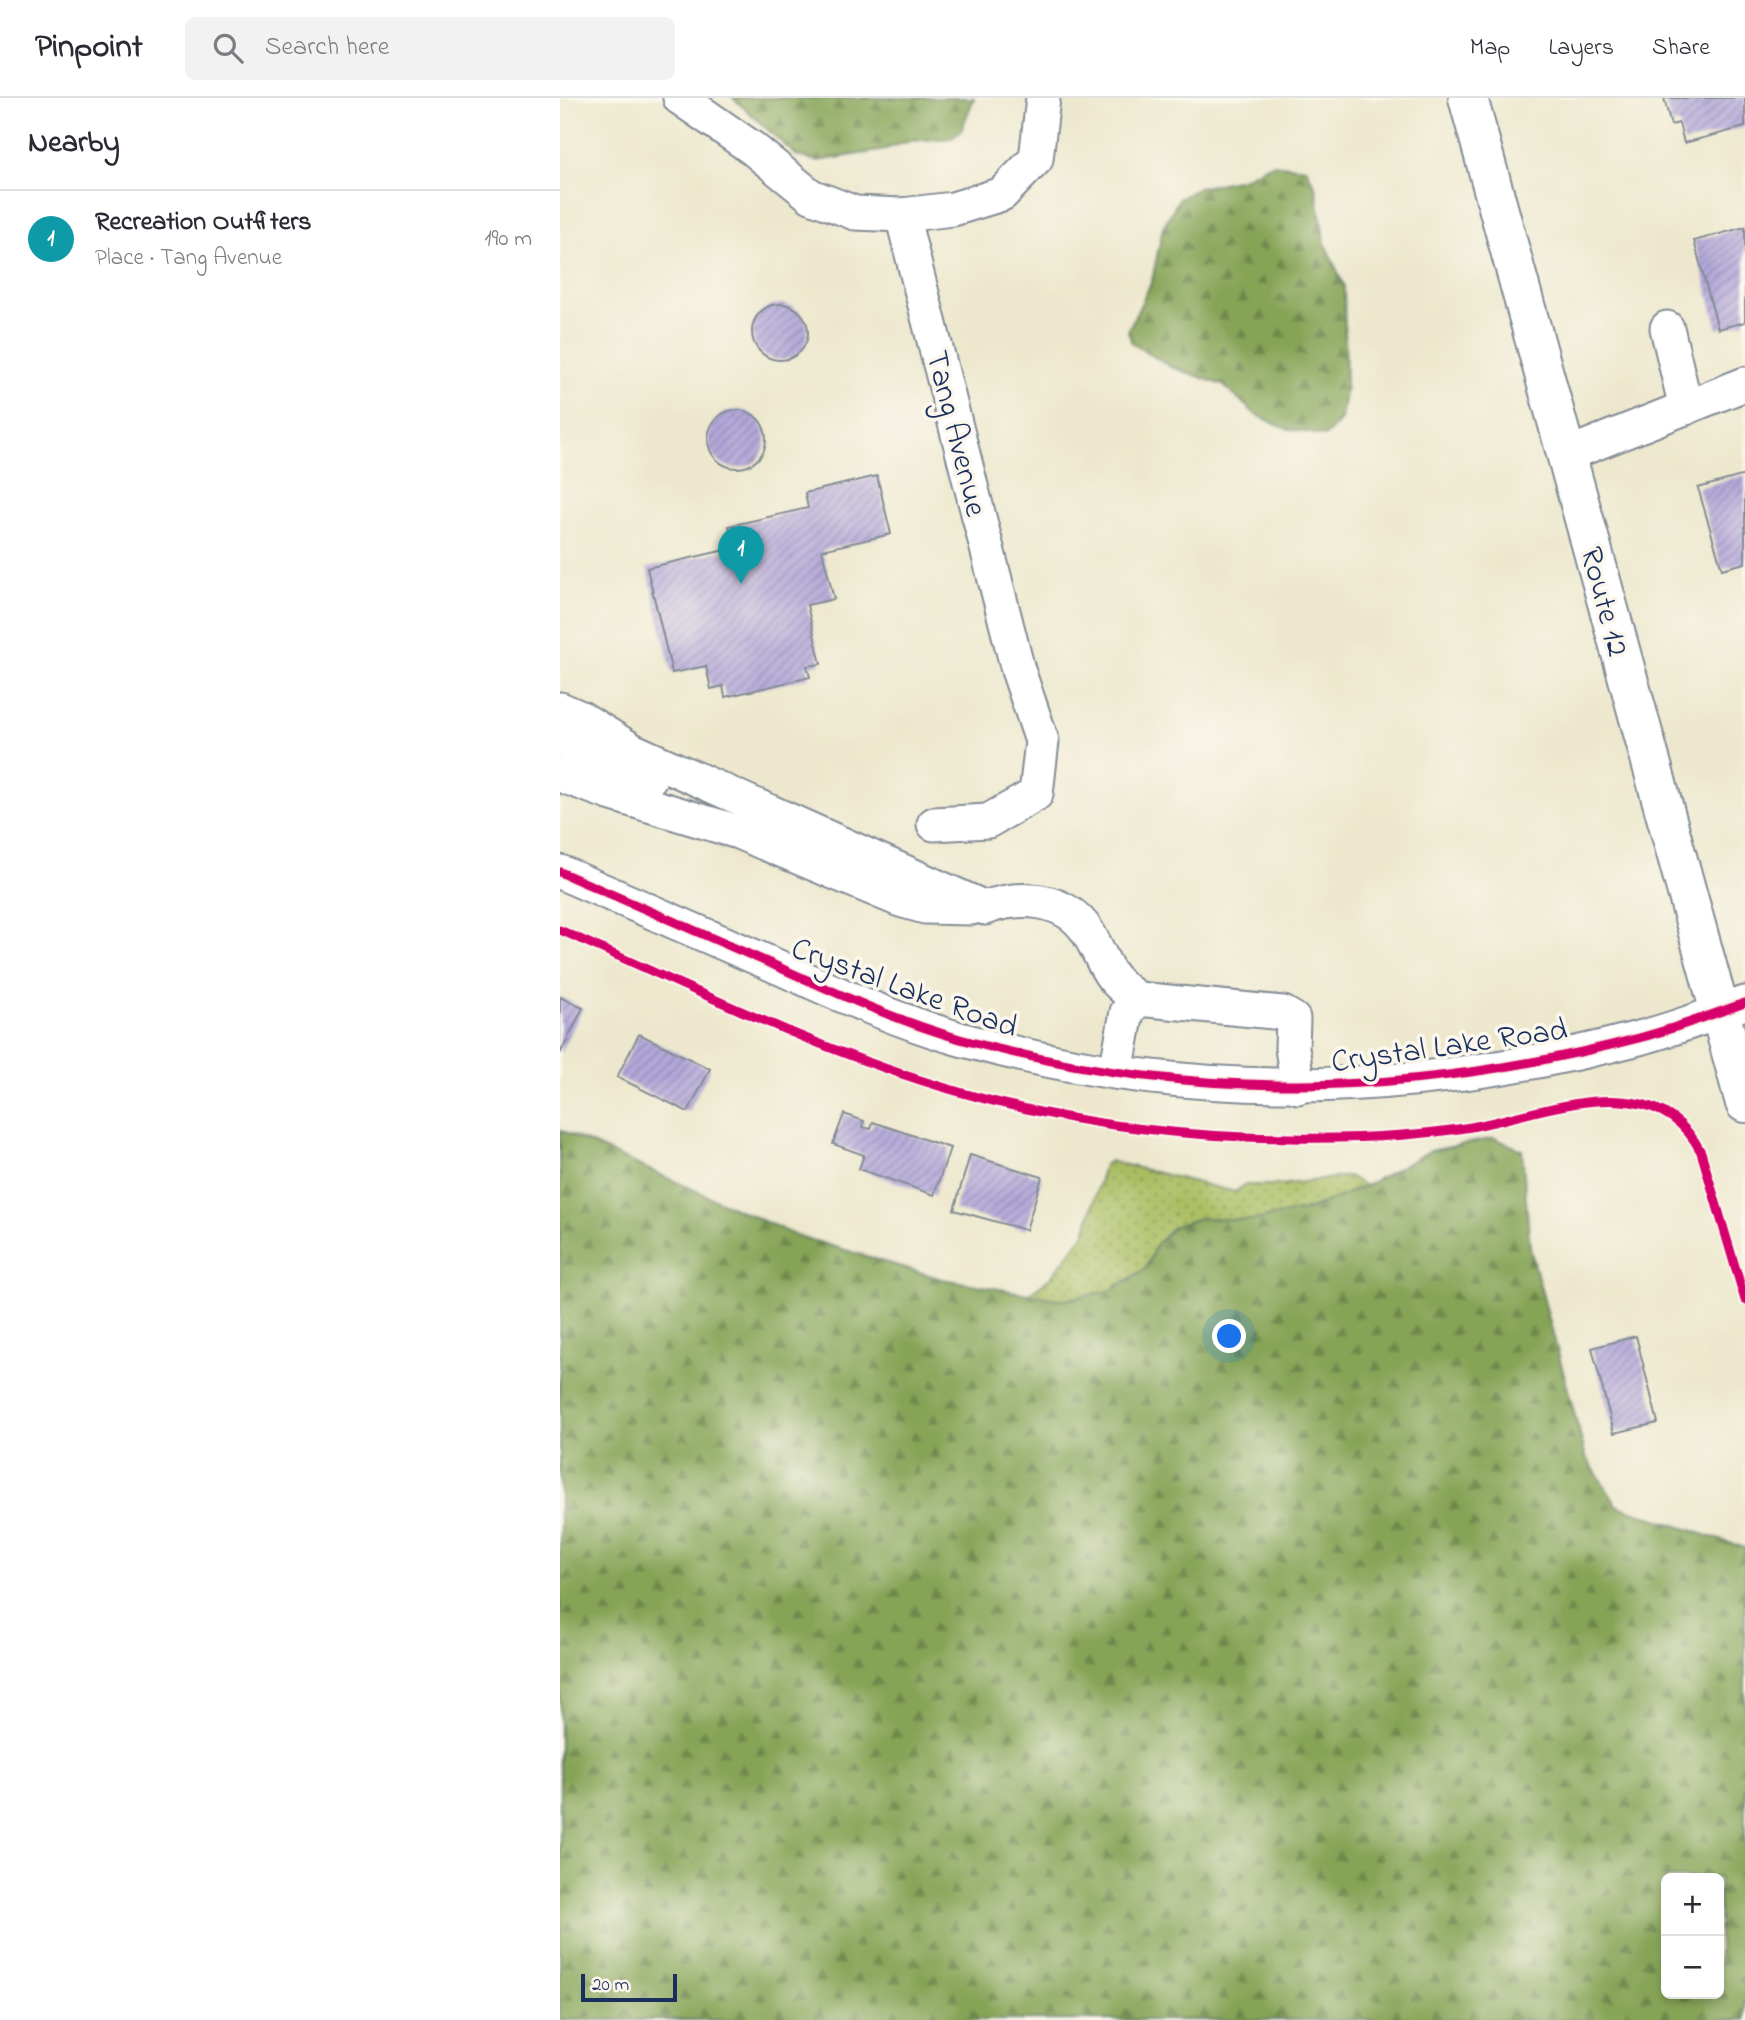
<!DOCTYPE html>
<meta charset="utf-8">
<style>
body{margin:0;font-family:"Indie Flower",sans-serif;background:#f2f2f3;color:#2b2b33}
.controls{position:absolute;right:21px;bottom:21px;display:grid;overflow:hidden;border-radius:10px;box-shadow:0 4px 10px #0003}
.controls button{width:63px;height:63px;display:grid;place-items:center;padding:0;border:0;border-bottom:2px solid #e1e1e2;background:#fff;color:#2b2b33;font:35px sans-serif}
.scale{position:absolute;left:21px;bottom:18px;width:96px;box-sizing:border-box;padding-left:7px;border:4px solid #1b2f5e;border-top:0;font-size:19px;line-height:24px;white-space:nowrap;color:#1b2f5e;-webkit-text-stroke:5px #fbf7ec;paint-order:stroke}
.you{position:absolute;left:670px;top:1239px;width:24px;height:24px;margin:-18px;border:5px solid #fff;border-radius:50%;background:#1a73e8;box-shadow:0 0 0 10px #1a73e833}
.badge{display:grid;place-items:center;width:46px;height:46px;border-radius:50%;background:#1f6fb2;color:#fff;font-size:23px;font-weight:700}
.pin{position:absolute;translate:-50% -58px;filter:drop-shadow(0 2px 4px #0008)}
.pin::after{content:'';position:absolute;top:37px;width:24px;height:21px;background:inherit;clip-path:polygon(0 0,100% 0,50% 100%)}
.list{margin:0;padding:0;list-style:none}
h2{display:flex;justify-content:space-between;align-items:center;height:91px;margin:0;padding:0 28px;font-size:30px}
h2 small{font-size:23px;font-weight:400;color:#7c7c81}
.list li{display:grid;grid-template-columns:46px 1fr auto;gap:21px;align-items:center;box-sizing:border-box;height:98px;padding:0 28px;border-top:2px solid #e1e1e2}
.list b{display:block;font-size:26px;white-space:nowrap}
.list p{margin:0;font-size:23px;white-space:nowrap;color:#7c7c81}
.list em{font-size:23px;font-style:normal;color:#7c7c81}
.icon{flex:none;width:38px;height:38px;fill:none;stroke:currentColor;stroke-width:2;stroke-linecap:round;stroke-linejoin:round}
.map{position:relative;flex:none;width:1185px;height:1922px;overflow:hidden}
header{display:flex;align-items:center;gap:42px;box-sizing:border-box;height:98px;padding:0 35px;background:#fff;border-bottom:2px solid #e1e1e2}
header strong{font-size:33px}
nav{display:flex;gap:38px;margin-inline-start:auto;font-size:24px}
.search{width:490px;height:63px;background:#f2f2f3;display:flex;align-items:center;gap:18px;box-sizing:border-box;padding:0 24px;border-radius:10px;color:#7c7c81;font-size:26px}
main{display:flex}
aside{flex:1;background:#fff}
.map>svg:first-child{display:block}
</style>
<header>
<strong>Pinpoint</strong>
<div class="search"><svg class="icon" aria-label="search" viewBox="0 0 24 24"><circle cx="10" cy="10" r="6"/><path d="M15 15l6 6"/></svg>Search here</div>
<nav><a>Map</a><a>Layers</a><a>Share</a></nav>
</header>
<main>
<aside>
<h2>Nearby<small></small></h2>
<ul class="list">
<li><span class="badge" style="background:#0f9aa8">1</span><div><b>Recreation Outfiters</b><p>Place · Tang Avenue</p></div><em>190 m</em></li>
</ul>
</aside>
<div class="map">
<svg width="1185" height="1922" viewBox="0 0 1185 1922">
<defs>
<pattern id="grass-dots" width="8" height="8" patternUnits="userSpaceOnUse" patternTransform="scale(1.75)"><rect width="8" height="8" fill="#a9bd61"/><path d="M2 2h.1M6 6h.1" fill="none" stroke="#899a53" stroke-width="1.8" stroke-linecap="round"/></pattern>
<pattern id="forest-firs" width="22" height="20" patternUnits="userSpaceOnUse" patternTransform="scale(1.75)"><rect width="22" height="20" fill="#86a457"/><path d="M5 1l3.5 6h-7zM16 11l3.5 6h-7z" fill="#6d864b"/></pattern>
<pattern id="building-hatch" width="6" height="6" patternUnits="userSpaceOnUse" patternTransform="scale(1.75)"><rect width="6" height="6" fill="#b3a8d9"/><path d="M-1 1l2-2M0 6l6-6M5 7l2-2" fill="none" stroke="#9189b3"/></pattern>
</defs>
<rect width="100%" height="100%" fill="#fbf7ec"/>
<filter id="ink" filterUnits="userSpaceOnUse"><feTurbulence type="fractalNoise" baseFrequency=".0143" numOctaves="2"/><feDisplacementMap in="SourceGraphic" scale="14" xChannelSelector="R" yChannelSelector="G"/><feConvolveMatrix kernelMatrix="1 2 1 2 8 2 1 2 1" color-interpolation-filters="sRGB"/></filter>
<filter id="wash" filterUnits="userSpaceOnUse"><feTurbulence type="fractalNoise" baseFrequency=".00686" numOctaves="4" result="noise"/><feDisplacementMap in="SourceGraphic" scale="28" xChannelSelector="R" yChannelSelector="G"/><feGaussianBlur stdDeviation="1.57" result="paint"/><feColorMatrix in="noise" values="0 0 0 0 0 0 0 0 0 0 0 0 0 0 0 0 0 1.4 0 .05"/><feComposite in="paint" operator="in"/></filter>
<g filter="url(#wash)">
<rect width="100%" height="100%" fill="#ede8cd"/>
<polygon fill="url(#grass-dots)" stroke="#627660" stroke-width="2" points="550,1063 675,1094 685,1087 721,1087 789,1078 805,1088 750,1111 693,1122 639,1120 597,1146 586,1170 550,1193 503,1202 467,1197 491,1179 525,1135 544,1067"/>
<g fill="url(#forest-firs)" stroke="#506a5a" stroke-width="2" fill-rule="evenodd">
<polygon points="173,0 414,0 401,33 392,40 350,43 319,53 257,63 237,58"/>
<polygon points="712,66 746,70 756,91 765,146 784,188 786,288 781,322 766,338 724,330 695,316 663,287 609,268 572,245 568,233 592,183 603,129 619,101 638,90 682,81"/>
<path d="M0,1032L235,1137L382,1181L503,1202L550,1193L586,1170L597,1146L613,1129L639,1120L693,1122L750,1111L805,1088L870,1053L934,1040L962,1052L970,1150L1026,1359L1057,1408L1185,1450V1922H0ZM1106,1780H1159V1896H1106Z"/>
</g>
<g id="blocks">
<g fill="url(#building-hatch)">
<polygon points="1104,0 1185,0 1185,29 1124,45 1119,25 1111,27"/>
<polygon points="1185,129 1185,224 1158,231 1134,143"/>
<circle cx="220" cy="234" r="28"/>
<circle cx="177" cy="341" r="29"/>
<polygon points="1185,377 1185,465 1162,471 1138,390"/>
<polygon points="317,378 331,436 262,452 274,501 247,507 261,566 247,568 250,579 165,599 163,588 151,591 146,568 112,575 87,470 174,450 169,428 248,410 245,395"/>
<polygon points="0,899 23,910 0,956"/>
<polygon points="79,936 150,971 128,1014 57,979"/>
<polygon points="284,1016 304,1023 302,1029 311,1031 313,1024 390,1050 374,1097 299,1071 304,1057 273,1046"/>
<polygon points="410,1057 482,1079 466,1132 394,1112"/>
<polygon points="1076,1238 1098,1325 1054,1335 1032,1250"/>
</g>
</g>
</g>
<g filter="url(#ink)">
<use href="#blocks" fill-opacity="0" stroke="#848c96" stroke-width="2"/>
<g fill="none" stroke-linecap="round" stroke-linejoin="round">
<defs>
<g id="minor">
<polyline points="120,0 192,50 251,98 295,115 342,117 458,572 482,643 476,696 428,723 374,726"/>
<polyline points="342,117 393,111 442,96 476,61 483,0"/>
<polyline points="1107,230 1126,310"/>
<polyline points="1006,357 1185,286"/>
<path d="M0,611L21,620L72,652L425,810C458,797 505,799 527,833C547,865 543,878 578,901"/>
<polyline points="0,643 90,680"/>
<polyline points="0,677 49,695 178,734 340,802 365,809 412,810"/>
<path d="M0,774C72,805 144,837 216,868C276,895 337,923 400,941C628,1005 850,1000 1079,940C1115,931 1150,917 1185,905"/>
<polyline points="556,974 567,914 578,901 723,915 733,921 732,950 738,989"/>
</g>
<polyline id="highway" points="908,0 1185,1005"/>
</defs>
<use href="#minor" stroke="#848c96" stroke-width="37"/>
<use href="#highway" stroke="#848c96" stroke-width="42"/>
<use href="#minor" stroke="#fff" stroke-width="33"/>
<use href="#highway" stroke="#fff" stroke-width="38"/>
<defs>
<g id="cycleway">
<path d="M0,774C72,805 144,837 216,868C276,895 337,923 400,941C628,1005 850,1000 1079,940C1115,931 1150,917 1185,905"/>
<path d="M0,832C124,887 249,948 379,988C493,1023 612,1039 730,1040C790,1041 852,1039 911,1029C959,1020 1023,996 1071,1004C1104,1009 1126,1025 1141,1054L1185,1202"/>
</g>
</defs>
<use href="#cycleway" stroke="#fbf7ec" stroke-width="13"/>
<use href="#cycleway" stroke="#d6006c" stroke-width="9"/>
</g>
</g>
<g text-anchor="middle" stroke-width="7" stroke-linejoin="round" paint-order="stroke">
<g font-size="32" fill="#1b2f5e" stroke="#fbf7ec">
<text transform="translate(398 335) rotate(76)" y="11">Tang Avenue</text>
<text transform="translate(1046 503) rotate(75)" y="11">Route 12</text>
<text transform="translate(345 888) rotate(20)" y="11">Crystal Lake Road</text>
<text transform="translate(889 946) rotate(-8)" y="11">Crystal Lake Road</text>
</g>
</g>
</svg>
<div class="controls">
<button>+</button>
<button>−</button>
</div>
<div class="scale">20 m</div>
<div class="you"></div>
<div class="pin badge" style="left:181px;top:486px;background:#0f9aa8">1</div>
</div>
</main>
